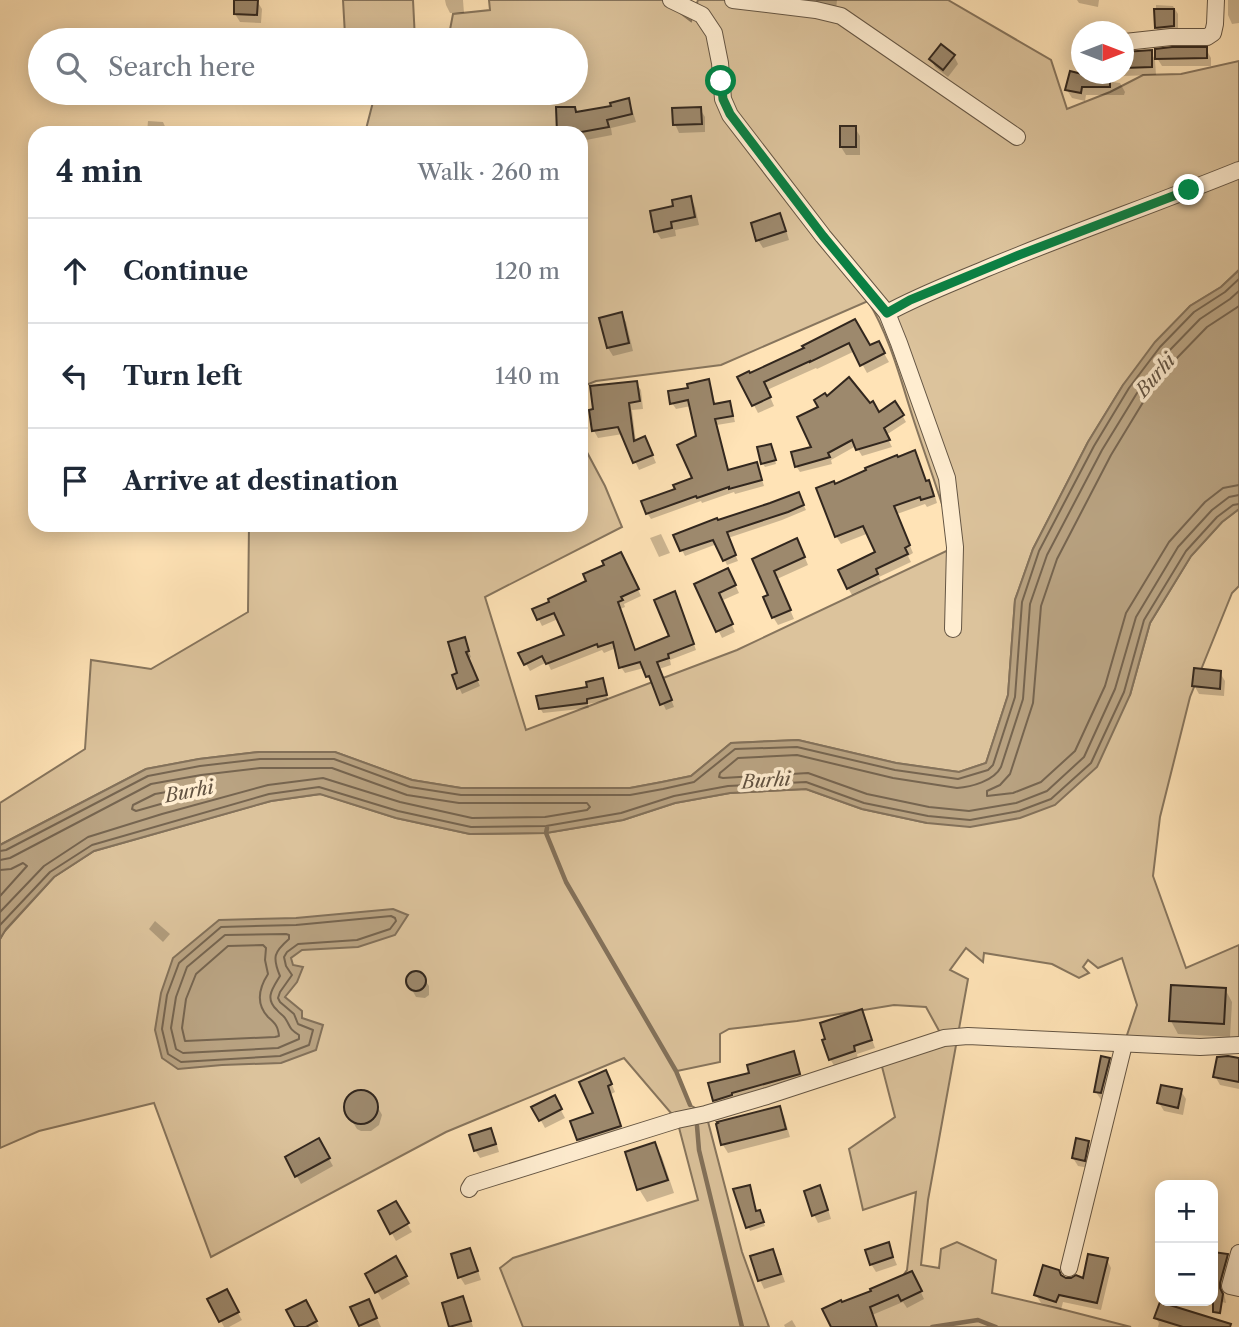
<!DOCTYPE html>
<meta charset="utf-8">
<style>
body{margin:0;font-family:"Libre Caslon Text",serif;background:#f6f6f7;color:#1f2937}
.controls{position:absolute;right:21px;bottom:21px;display:grid;overflow:hidden;border-radius:14px;box-shadow:0 4px 18px #0003}
.controls button{width:63px;height:63px;display:grid;place-items:center;padding:0;border:0;border-bottom:2px solid #e0e1e3;background:#fff;color:#1f2937;font:35px sans-serif}
.compass{position:absolute;left:1071px;top:21px;width:63px;height:63px;border-radius:50%;background:#fff;box-shadow:0 4px 18px #0003;rotate:90deg}
.stop{position:absolute;width:21px;height:21px;margin:-16px;border:5px solid #0b8043;border-radius:50%;background:#fff}
.stop.end{background:#0b8043;border-color:#fff;box-shadow:0 2px 7px #0008}
.list{margin:0;padding:0;list-style:none}
h2{display:flex;justify-content:space-between;align-items:center;height:91px;margin:0;padding:0 28px;font-size:30px}
h2 small{font-size:23px;font-weight:400;color:#747a83}
.list li{display:grid;grid-template-columns:46px 1fr auto;gap:21px;align-items:center;box-sizing:border-box;height:105px;padding:0 28px;border-top:2px solid #e0e1e3}
.list b{display:block;font-size:26px;white-space:nowrap}
.list em{font-size:23px;font-style:normal;color:#747a83}
.icon{flex:none;width:38px;height:38px;fill:none;stroke:currentColor;stroke-width:2;stroke-linecap:round;stroke-linejoin:round}
.map{position:relative;flex:none;width:1239px;height:1327px;overflow:hidden}
.search{position:absolute;background:#fff;box-shadow:0 4px 18px #0003;left:28px;top:28px;width:560px;height:77px;display:flex;align-items:center;gap:18px;box-sizing:border-box;padding:0 24px;border-radius:38px;color:#747a83;font-size:26px}
.panel{position:absolute;background:#fff;box-shadow:0 4px 18px #0003;left:28px;top:126px;width:560px;height:406px;border-radius:21px}
.map>svg:first-child{display:block}
</style>
<div class="map">
<svg width="1239" height="1327" viewBox="0 0 1239 1327">
<rect width="100%" height="100%" fill="#ffe3b6"/>
<filter id="stains"><feTurbulence type="fractalNoise" baseFrequency=".00286" numOctaves="4"/><feColorMatrix values="0 0 0 0 .2 0 0 0 0 .09 0 0 0 0 .02 0 0 0 .5 -.17"/></filter>
<radialGradient id="worn" r=".72"><stop offset=".6" stop-color="#630" stop-opacity="0"/><stop offset="1" stop-color="#630" stop-opacity=".3"/></radialGradient>
<g fill="#dcc39c" stroke="#87755d" stroke-width="2">
<polygon points="343,0 413,0 415,40 348,40 345,35"/>
<path d="M489,0H663L691,21L698,0H948L1051,60L1067,109L1110,92L1143,75L1181,74L1239,61V270L1221,287L1190,306L1123,385L1088,442L1033,549L1015,600L1008,695L986,763L959,772L896,763L798,740L731,743L691,776L662,782L630,788H461L412,780L335,752H259L199,759L146,769L0,845V803L85,749L91,660L151,669L248,612L249,525H581V441L605,486L622,527L485,597L526,730L737,650L955,547C943,503 927,461 913,418C900,378 890,337 868,301L721,365L596,381L581,387V133H365L373,102L372,93H576V40H448L453,14L490,10Z"/>
<polygon points="1239,509 1239,586 1232,593 1190,697 1160,817 1153,876 1186,968 1239,945 1239,1045 1124,1044 1137,1005 1122,958 1098,968 1088,960 1083,967 1089,973 1079,978 1052,964 984,953 983,962 966,948 950,970 968,979 928,1200 921,1265 939,1268 941,1249 957,1242 996,1260 992,1293 1061,1309 1131,1327 844,1327 873,1300 893,1290 907,1270 916,1192 863,1210 849,1149 895,1117 880,1059 943,1038 926,1007 894,1005 797,1021 729,1029 720,1034 720,1062 677,1071 690,1105 706,1114 742,1252 769,1327 523,1327 500,1268 513,1258 698,1200 677,1120 624,1058 446,1132 211,1257 154,1103 39,1131 0,1148 0,939 4,932 54,877 94,851 271,801 321,794 396,818 470,834 546,833 623,820 675,803 730,793 806,789 862,809 927,823 1130,695 1150,623 1191,556 1222,522"/>
</g>
<g fill="#b9a382" stroke="#83715a" stroke-width="2">
<polygon points="1239,270 1239,509 1222,522 1191,556 1150,623 1130,695 1097,767 1055,805 1020,818 970,827 927,823 862,809 806,789 730,793 675,803 623,820 546,833 470,834 396,818 320,794 271,801 94,851 54,877 6,929 0,939 0,845 146,769 199,759 259,752 335,752 412,780 461,788 630,788 662,782 691,776 731,743 798,740 896,763 959,772 986,763 1008,695 1015,600 1033,549 1088,442 1123,385 1155,342 1190,306 1221,287"/>
<polygon points="393,909 408,915 395,935 358,947 302,950 291,958 293,965 303,967 297,982 285,997 302,1011 302,1018 323,1025 316,1050 281,1063 222,1065 178,1069 162,1058 155,1030 161,993 173,958 219,920 296,918"/>
</g>
<g fill="#0003">
<polygon points="445,0 463,0 464,13 450,13 446,5"/>
<polygon points="816,0 837,0 836,10 820,7"/>
<polygon points="1077,0 1099,0 1098,7 1079,3"/>
<polygon points="1228,0 1239,0 1239,23 1232,24 1228,15"/>
<polygon points="257,1 262,9 261,23 240,22 235,14"/>
<polygon points="1156,5 1173,6 1178,14 1178,34 1161,36 1156,28"/>
<polygon points="1206,49 1211,58 1211,66 1162,66 1157,58"/>
<polygon points="1151,52 1155,60 1156,75 1122,76 1121,74 1124,74 1124,54"/>
<polygon points="954,56 958,64 948,77 935,67 931,59"/>
<polygon points="1093,74 1109,74 1113,82 1120,83 1125,92 1124,95 1086,95 1085,101 1072,98 1067,90 1093,78"/>
<polygon points="628,100 632,109 636,122 611,128 612,135 581,141 581,133 559,133 574,109 577,114 613,107"/>
<polygon points="700,109 705,117 705,132 679,133 675,124"/>
<polygon points="148,121 163,122 168,133 147,133"/>
<polygon points="855,128 860,136 860,155 846,155 841,147"/>
<polygon points="691,198 695,207 699,225 675,230 676,236 661,239 656,231"/>
<polygon points="779,215 784,223 789,240 763,248 758,240"/>
<polygon points="621,314 626,322 633,351 613,356 608,348"/>
<polygon points="854,321 869,348 878,343 889,362 867,373 855,351 817,369 816,368 767,390 774,406 758,413 740,378 806,349"/>
<polygon points="708,381 712,388 715,406 729,403 732,409 735,422 717,425 729,472 759,470 764,486 735,494 734,492 702,503 701,501 651,519 647,513 694,479 698,437 691,406 676,409 672,403 690,389"/>
<polygon points="636,383 641,390 643,409 632,410 636,442 649,446 656,463 639,470 623,434 598,438 594,431"/>
<polygon points="895,403 906,422 886,435 892,447 862,456 856,446 831,460 832,464 800,472 796,466 814,448 879,414"/>
<polygon points="772,449 776,464 765,467 763,464"/>
<polygon points="914,453 927,482 928,482 933,489 937,503 927,507 925,504 897,514 913,553 908,556 911,562 879,577 881,582 852,595 848,588 878,553 869,533 841,544 836,536 835,486"/>
<polygon points="581,481 584,485 588,506 581,508"/>
<polygon points="798,494 806,510 782,520 728,538 738,561 727,565 717,544 685,556 682,550"/>
<polygon points="661,534 670,553 659,557 650,538"/>
<polygon points="801,548 808,565 777,579 794,619 778,625 773,617 771,596 754,560"/>
<polygon points="624,561 641,596 624,604 625,607 620,609 635,651 671,637 678,599 696,650 670,660 671,665 659,669 674,707 666,710 653,682 651,683 644,668 625,673 621,667 616,648 604,653 602,650 551,670 547,662 530,671 521,654 566,636 558,619 542,626 534,610 588,582"/>
<polygon points="732,578 739,593 721,601 735,632 722,638 697,585"/>
<polygon points="464,639 471,657 468,659 480,686 462,694 454,676 459,674"/>
<polygon points="1220,673 1225,681 1224,696 1199,694 1194,685"/>
<polygon points="602,680 605,685 608,700 588,704 589,708 543,713 540,708 589,688"/>
<polygon points="155,921 170,934 163,942 149,929"/>
<polygon points="415,972 420,973 429,986 429,995 425,998 416,997 408,983 410,975"/>
<polygon points="1225,989 1232,1002 1230,1037 1178,1034 1171,1021"/>
<polygon points="861,1011 865,1019 875,1048 857,1054 858,1059 835,1067 830,1059"/>
<polygon points="793,1053 798,1062 803,1082 719,1109 714,1100 751,1074"/>
<polygon points="1109,1060 1113,1068 1105,1101 1101,1100 1096,1092"/>
<polygon points="1239,1060 1239,1089 1220,1085 1215,1076"/>
<polygon points="610,1080 615,1092 611,1094 624,1135 583,1148 578,1140 572,1122 596,1114"/>
<polygon points="1181,1091 1186,1099 1183,1115 1164,1111 1159,1103"/>
<polygon points="358,1092 368,1093 372,1096 382,1115 379,1125 371,1131 361,1131 357,1129 346,1111 346,1101 349,1096"/>
<polygon points="554,1097 565,1118 545,1128 534,1108"/>
<polygon points="779,1108 784,1116 790,1137 728,1153 723,1145 718,1125"/>
<polygon points="491,1130 495,1138 499,1152 480,1158 475,1150"/>
<polygon points="319,1141 333,1166 301,1184 287,1158"/>
<polygon points="1088,1143 1093,1151 1089,1168 1078,1166 1073,1158"/>
<polygon points="655,1144 662,1157 674,1193 647,1202 639,1189"/>
<polygon points="749,1187 757,1213 761,1216 765,1226 750,1231 736,1190"/>
<polygon points="819,1187 824,1195 831,1219 818,1223 814,1215"/>
<polygon points="395,1203 412,1232 396,1241 380,1212"/>
<polygon points="888,1244 897,1265 876,1272 871,1264"/>
<polygon points="469,1250 474,1258 481,1280 465,1285 460,1277"/>
<polygon points="773,1251 777,1259 785,1282 764,1289 760,1280"/>
<polygon points="1213,1253 1227,1256 1231,1264 1224,1293 1226,1303 1213,1300"/>
<polygon points="396,1258 410,1284 382,1300 367,1274"/>
<polygon points="1107,1260 1111,1268 1101,1310 1063,1302 1061,1310 1041,1303 1036,1295 1065,1280 1085,1280"/>
<polygon points="915,1280 924,1299 907,1308 903,1302 872,1315 877,1327 833,1327 841,1305"/>
<polygon points="226,1291 242,1320 229,1327 224,1327 210,1300"/>
<polygon points="462,1298 467,1306 473,1327 451,1327 444,1304"/>
<polygon points="306,1302 319,1327 296,1327"/>
<polygon points="353,1308 373,1310 381,1327 361,1327"/>
<polygon points="1156,1318 1219,1327 1158,1327 1159,1323"/>
<polygon points="792,1320 796,1327 785,1327 784,1325"/>
</g>
<g fill="none" stroke-linecap="round" stroke-linejoin="round">
<g stroke="#766550" stroke-width="2">
<path d="M1239,291L1230,299L1200,319L1167,353L1137,393L1102,450L1047,555L1030,604L1023,699L1001,767C994,781 971,787 957,788L893,778L797,755L738,758L720,773L719,777L723,778L808,773L867,794L929,807L969,811L1016,803L1047,791L1084,757L1115,689L1136,617L1178,547L1212,510L1229,497L1239,495"/>
<polyline points="1239,306 1207,327 1175,360 1145,399 1111,455 1057,559 1041,606 1033,703 1010,774 1000,785 987,791 987,796 1013,793 1041,782 1075,751 1105,686 1126,613 1169,542 1205,502 1223,488 1239,485"/>
<polygon points="201,786 205,788 203,792 136,811 132,809 133,805 155,794"/>
<polyline points="0,851 6,850 148,776 200,766 260,759 334,759 410,787 461,795 630,795 663,789 694,782 735,749 797,747 895,770 958,779 988,770 993,765 1015,697 1022,602 1039,551 1094,446 1129,388 1160,347 1194,312 1225,292 1239,279"/>
<polyline points="0,860 10,858 151,784 201,775 260,768 332,768 407,795 459,803 587,803 590,807 587,810 545,817 472,818 400,802 323,778 268,785 162,814 88,837 44,866 0,912"/>
<polyline points="0,870 11,869 23,863 27,866 0,896"/>
<polygon points="391,916 395,918 396,921 390,929 357,940 298,944 287,952 284,957 286,966 292,975 280,992 278,998 280,1002 294,1014 298,1024 313,1030 309,1045 280,1056 181,1062 168,1054 162,1029 167,995 179,963 221,927 296,925"/>
<polyline points="0,925 50,872 92,845 269,794 319,787 398,811 471,827 546,826 621,813 674,796 728,786 806,782 864,803 928,816 970,820 1019,811 1051,799 1091,763 1124,692 1144,620 1186,551 1217,517 1233,505 1239,504"/>
<path d="M286,934L289,935V939C274,952 272,957 280,976C273,988 264,998 277,1010C279,1013 283,1015 285,1018C291,1027 288,1028 299,1035V1039L278,1048L183,1053L176,1049L171,1028L176,997L187,967L225,935Z"/>
<path d="M263,945L266,948L265,960L268,974C259,988 255,1003 268,1017C275,1023 278,1026 279,1036L275,1037L185,1041L182,1028L186,999L196,974L228,946Z"/>
</g>
<g stroke="#83715a" stroke-width="4.5">
<polyline points="547,828 546,833 566,882 676,1071 690,1105"/>
<polyline points="697,1126 699,1150 742,1327"/>
<polyline points="932,1327 978,1320 996,1327"/>
</g>
</g>
<g fill="#9d896d" stroke="#32271e" stroke-width="2">
<polygon points="234,0 258,0 257,15 234,14"/>
<polygon points="1154,9 1174,9 1174,26 1155,28"/>
<polygon points="941,44 955,55 943,70 929,59"/>
<polygon points="1172,47 1207,47 1207,58 1155,59 1155,49"/>
<polygon points="1152,50 1152,67 1124,68 1124,52"/>
<polygon points="1070,71 1082,74 1110,74 1110,87 1082,87 1081,93 1065,90"/>
<polygon points="629,98 632,114 607,120 609,127 576,133 557,133 556,107 575,107 576,112 611,106 610,103"/>
<polygon points="701,107 702,124 673,125 672,108"/>
<rect x="840" y="126" width="16" height="21"/>
<polygon points="691,196 695,217 671,222 672,228 654,232 650,211 673,206 672,200"/>
<polygon points="780,213 786,231 756,241 751,223"/>
<polygon points="622,312 629,343 607,348 599,318"/>
<polygon points="855,319 870,345 879,341 885,353 860,366 849,343 810,362 810,361 764,382 771,397 752,406 737,377 749,371 750,373 804,348 802,346"/>
<polygon points="849,377 870,403 873,401 879,412 895,401 904,415 884,428 890,440 856,450 852,440 828,453 830,457 795,467 791,452 811,447 797,417 818,407 814,400 825,393 827,396"/>
<polygon points="709,379 714,404 730,401 733,416 715,419 728,470 757,462 762,480 729,489 729,487 697,498 696,496 646,514 641,501 675,489 673,485 692,478 677,445 696,436 688,400 670,404 668,391 688,388 687,384"/>
<polygon points="637,381 640,401 629,403 634,441 645,436 653,455 633,463 618,427 592,431 589,410 593,409 590,386"/>
<polygon points="771,444 776,460 761,464 757,447"/>
<polygon points="915,450 926,481 929,480 934,496 921,500 920,497 894,506 910,545 905,548 908,554 876,569 878,574 847,589 838,570 875,552 863,526 835,537 816,488 834,481 835,484 866,470 865,468 897,455 898,457"/>
<polygon points="799,492 804,505 788,512 727,532 736,555 723,561 713,540 680,551 673,535 717,518 718,520 770,503"/>
<polygon points="797,538 805,557 774,571 791,610 772,618 763,597 768,595 752,559"/>
<polygon points="621,552 639,589 621,597 623,600 618,602 635,650 669,636 654,600 675,591 694,644 668,654 669,658 657,662 672,700 660,705 649,676 646,677 640,662 619,668 613,642 598,647 597,644 546,664 542,656 524,665 518,653 564,635 554,613 537,620 532,609 549,602 548,599 586,581 583,574 604,565 602,561"/>
<polygon points="728,568 736,585 719,593 733,624 716,632 694,584"/>
<polygon points="465,637 469,651 466,652 478,680 457,689 452,675 457,673 448,642"/>
<polygon points="1194,668 1221,671 1220,689 1192,686"/>
<polygon points="603,678 607,695 587,699 587,703 539,709 536,696 587,687 586,682"/>
<circle cx="416" cy="981" r="10"/>
<polygon points="1171,985 1226,988 1224,1024 1169,1021"/>
<polygon points="862,1009 872,1040 854,1046 855,1051 829,1060 822,1040 825,1039 820,1023"/>
<polygon points="794,1051 800,1074 732,1093 732,1095 713,1101 708,1083 749,1073 747,1065"/>
<polygon points="1101,1056 1110,1058 1101,1093 1094,1092"/>
<polygon points="1228,1056 1239,1058 1239,1082 1213,1077 1217,1057"/>
<polygon points="606,1070 612,1084 608,1086 621,1126 577,1140 570,1121 593,1113 579,1082"/>
<polygon points="1161,1085 1182,1089 1178,1108 1157,1103"/>
<circle cx="361" cy="1107" r="17"/>
<polygon points="555,1095 562,1109 539,1121 531,1107"/>
<polygon points="780,1106 786,1129 721,1145 716,1124 718,1123 717,1122"/>
<polygon points="491,1128 496,1144 474,1151 469,1135"/>
<polygon points="319,1138 330,1158 295,1177 285,1157"/>
<polygon points="1076,1138 1089,1141 1085,1161 1072,1158"/>
<polygon points="655,1142 668,1180 637,1190 625,1152"/>
<polygon points="750,1185 756,1211 760,1210 764,1222 746,1228 733,1189"/>
<polygon points="820,1185 828,1210 812,1216 804,1191"/>
<polygon points="396,1201 409,1223 390,1234 378,1211"/>
<polygon points="889,1242 893,1257 870,1265 865,1250"/>
<polygon points="470,1248 478,1271 458,1278 451,1254"/>
<polygon points="773,1249 781,1274 758,1281 750,1256"/>
<polygon points="1213,1252 1228,1254 1220,1283 1220,1288 1223,1294 1220,1313 1213,1312"/>
<polygon points="1088,1254 1108,1258 1097,1303 1059,1295 1056,1302 1034,1295 1043,1265 1059,1270 1061,1275 1066,1278 1071,1278 1076,1275 1083,1278"/>
<polygon points="396,1256 407,1276 375,1293 365,1274"/>
<polygon points="912,1271 922,1291 901,1301 898,1295 870,1307 877,1327 831,1327 822,1309 841,1300 842,1302 871,1291 870,1289"/>
<polygon points="227,1289 239,1312 219,1322 207,1299"/>
<polygon points="463,1296 471,1321 449,1327 442,1303"/>
<polygon points="369,1299 377,1318 359,1326 350,1307"/>
<polygon points="306,1300 317,1321 306,1327 295,1327 286,1310"/>
<polygon points="1160,1302 1231,1324 1230,1327 1183,1327 1154,1318"/>
</g>
<g fill="none" stroke-linecap="round" stroke-linejoin="round">
<defs>
<g id="minor">
<polyline points="671,0 702,15 714,33 720,63 723,99 730,115 823,236 887,313 899,343 947,478 955,547 953,629"/>
<polyline points="733,0 816,10 841,16 1017,137"/>
<polyline points="1125,42 1171,37 1207,37 1213,33 1215,24 1216,0"/>
<path d="M887,313C918,296 952,283 985,269C1069,234 1155,204 1239,170"/>
<polyline points="469,1189 472,1184 677,1120 706,1114 767,1096 944,1038 968,1036 1200,1047 1239,1045"/>
<polyline points="1239,1253 1230,1286 1239,1288"/>
<polyline points="1069,1268 1124,1044"/>
</g>
</defs>
<use href="#minor" stroke="#655644" stroke-width="18"/>
<use href="#minor" stroke="#ffedd0" stroke-width="16"/>
</g>
<g fill="none" stroke-linecap="round" stroke-linejoin="round">
<polyline stroke="#0b8043" stroke-width="9" points="721,81 723,99 730,114 823,236 887,313 910,300 1019,255 1189,190"/>
</g>
<g text-anchor="middle" stroke-width="7" stroke-linejoin="round" paint-order="stroke">
<g font-size="19" font-style="italic" fill="#615241" stroke="#ffedd0">
<text transform="translate(1155 375) rotate(-49)" y="7">Burhi</text>
<text transform="translate(766 780) rotate(-4)" y="7">Burhi</text>
<text transform="translate(189 791) rotate(-11)" y="7">Burhi</text>
</g>
</g>
<rect width="100%" height="100%" filter="url(#stains)"/>
<rect width="100%" height="100%" fill="url(#worn)"/>
</svg>
<div class="controls">
<button>+</button>
<button>−</button>
</div>
<svg class="compass" viewBox="-18 -18 36 36"><path d="M0-13l5 13h-10z" fill="#e53935"/><path d="M0 13l5-13h-10z" fill="#747a83"/></svg>
<div class="stop" style="left:721px;top:81px"></div>
<div class="stop end" style="left:1189px;top:190px"></div>
<div class="search"><svg class="icon" aria-label="search" viewBox="0 0 24 24"><circle cx="10" cy="10" r="6"/><path d="M15 15l6 6"/></svg>Search here</div>
<section class="panel">
<h2>4 min<small>Walk · 260 m</small></h2>
<ul class="list">
<li><svg class="icon" aria-label="ahead" viewBox="0 0 24 24"><path d="M12 20V5M6 11l6-6 6 6"/></svg><div><b>Continue</b></div><em>120 m</em></li>
<li><svg class="icon" aria-label="left" viewBox="0 0 24 24"><path d="M17 20v-9H6M10 6l-5 5 5 5"/></svg><div><b>Turn left</b></div><em>140 m</em></li>
<li><svg class="icon" aria-label="arrive" viewBox="0 0 24 24"><path d="M6 21V4h12l-3 4 3 4H6"/></svg><div><b>Arrive at destination</b></div></li>
</ul>
</section>
</div>
